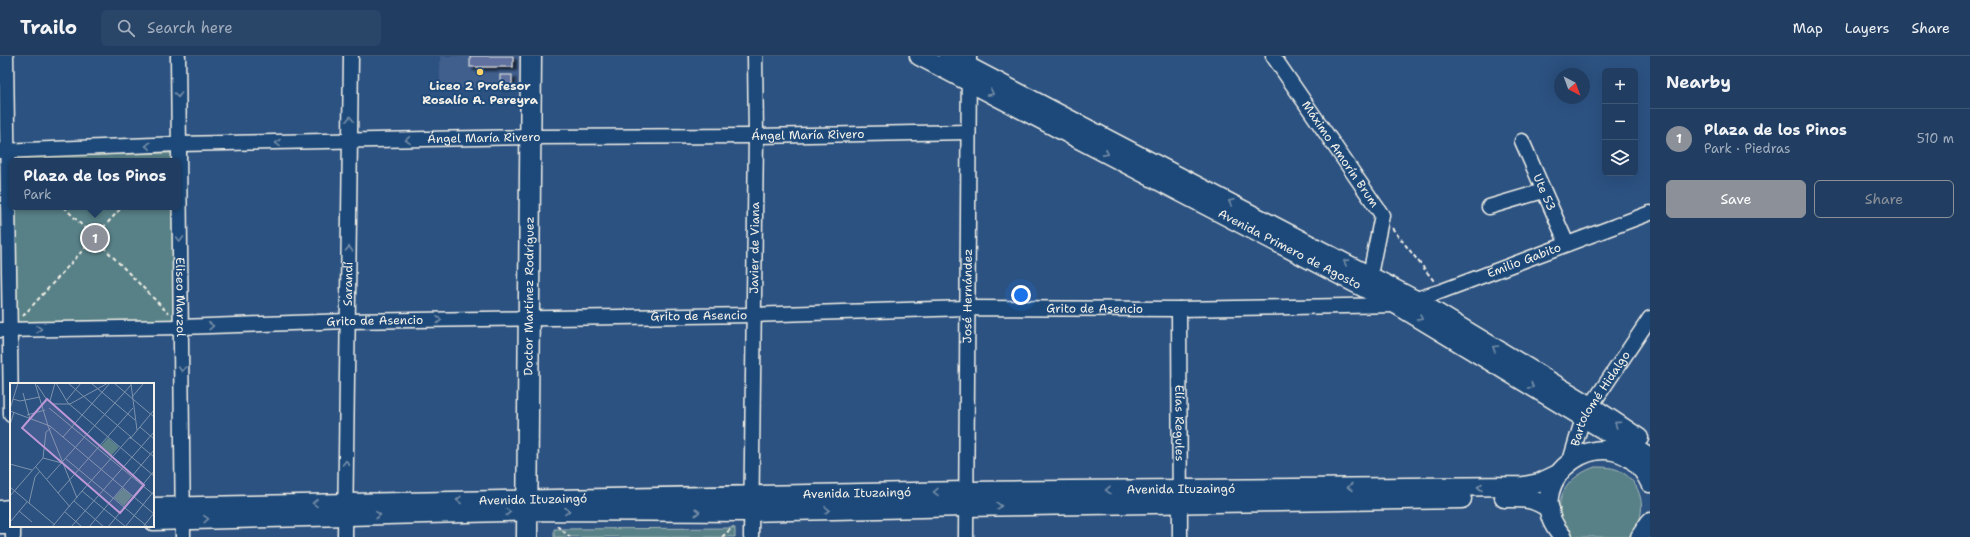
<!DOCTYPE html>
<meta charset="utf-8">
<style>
body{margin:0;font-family:"Shantell Sans",sans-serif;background:#294568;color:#f1f3f6}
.controls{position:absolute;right:12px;top:12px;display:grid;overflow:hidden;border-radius:6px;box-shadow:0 4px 16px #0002}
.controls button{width:36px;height:36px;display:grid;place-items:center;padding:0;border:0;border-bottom:1px solid #3e5777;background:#213e62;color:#f1f3f6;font:20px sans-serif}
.compass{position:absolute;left:1554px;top:12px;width:36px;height:36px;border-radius:50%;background:#213e62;box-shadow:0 4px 16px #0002;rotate:139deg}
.you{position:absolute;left:1021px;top:239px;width:14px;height:14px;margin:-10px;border:3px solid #fff;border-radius:50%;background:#1a73e8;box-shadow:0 0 0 6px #1a73e833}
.badge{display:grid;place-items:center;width:26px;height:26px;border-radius:50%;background:#8c9099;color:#fff;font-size:13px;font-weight:700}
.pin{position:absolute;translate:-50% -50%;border:2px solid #fff;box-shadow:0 1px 4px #0006}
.popup{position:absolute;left:9px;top:102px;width:172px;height:52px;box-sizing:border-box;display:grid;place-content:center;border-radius:6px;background:#213e62;filter:drop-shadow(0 1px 3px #0005);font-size:13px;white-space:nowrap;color:#a2aebe}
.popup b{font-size:15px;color:#f1f3f6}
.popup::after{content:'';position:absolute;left:50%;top:100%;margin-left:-8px;border:8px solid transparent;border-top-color:#213e62}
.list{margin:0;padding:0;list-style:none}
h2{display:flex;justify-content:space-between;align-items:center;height:52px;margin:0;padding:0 16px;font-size:17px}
h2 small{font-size:13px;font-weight:400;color:#a2aebe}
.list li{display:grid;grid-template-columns:26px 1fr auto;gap:12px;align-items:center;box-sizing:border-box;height:60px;padding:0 16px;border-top:1px solid #3e5777}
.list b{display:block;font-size:15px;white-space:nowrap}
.list p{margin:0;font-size:13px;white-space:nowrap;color:#a2aebe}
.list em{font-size:13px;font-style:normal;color:#a2aebe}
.actions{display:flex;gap:8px;padding:12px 16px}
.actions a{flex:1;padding:9px 0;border:1px solid #8c9099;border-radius:6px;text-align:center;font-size:14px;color:#8c9099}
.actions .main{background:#8c9099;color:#fff}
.icon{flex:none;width:22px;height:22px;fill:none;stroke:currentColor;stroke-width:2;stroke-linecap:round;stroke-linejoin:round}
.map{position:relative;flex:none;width:1650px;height:481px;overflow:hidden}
header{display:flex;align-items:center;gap:24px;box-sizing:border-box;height:56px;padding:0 20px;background:#213e62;border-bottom:1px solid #3e5777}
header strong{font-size:19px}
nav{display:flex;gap:22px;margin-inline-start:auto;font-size:14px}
.search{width:280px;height:36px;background:#294568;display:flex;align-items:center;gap:10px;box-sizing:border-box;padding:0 14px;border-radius:6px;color:#a2aebe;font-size:15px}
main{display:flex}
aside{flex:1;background:#213e62}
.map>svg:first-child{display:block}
</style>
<header>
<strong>Trailo</strong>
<div class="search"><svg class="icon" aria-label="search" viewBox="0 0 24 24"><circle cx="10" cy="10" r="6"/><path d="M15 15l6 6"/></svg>Search here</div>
<nav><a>Map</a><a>Layers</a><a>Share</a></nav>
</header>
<main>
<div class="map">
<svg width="1650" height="481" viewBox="0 0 1650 481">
<defs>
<filter id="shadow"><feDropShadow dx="3.5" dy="3.5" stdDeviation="1" flood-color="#0009"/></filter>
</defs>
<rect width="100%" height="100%" fill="#2c5282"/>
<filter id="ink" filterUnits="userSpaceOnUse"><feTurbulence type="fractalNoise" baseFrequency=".025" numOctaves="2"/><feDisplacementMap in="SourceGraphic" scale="8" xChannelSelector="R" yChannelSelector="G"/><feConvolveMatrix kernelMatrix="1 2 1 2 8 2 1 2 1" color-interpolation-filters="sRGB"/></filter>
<g filter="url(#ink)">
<rect fill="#405e8d" x="440" y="0" width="80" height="32"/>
<g fill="#598187" stroke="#a6b9b8">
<polygon points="172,97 172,105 14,105 14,101"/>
<polygon points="15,151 173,151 175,264 17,267"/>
<path d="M1595,411C1604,411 1614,411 1622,416C1645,430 1648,462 1629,481H1572C1547,453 1562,422 1595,411Z"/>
<polygon points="735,472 735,481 554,481 554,473"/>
</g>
<g fill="#6171a0" stroke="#f4f1e8" filter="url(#shadow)">
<rect x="470" y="0" width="43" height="11"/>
<rect x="500" y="19" width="12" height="13"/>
</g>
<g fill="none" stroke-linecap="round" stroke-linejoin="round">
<defs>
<g id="minor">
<polyline points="6,0 11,359"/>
<path id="s1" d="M178,0L183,481"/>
<path id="s2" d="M1273,0L1382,159L1368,229"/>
<path id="s3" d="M1522,85L1567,188"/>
<path id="s4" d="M0,95L179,88L531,81L756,80L968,76"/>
<polyline points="1489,151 1543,135"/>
<path id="s5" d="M1179,253L1180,481"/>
<path id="s6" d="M0,274L181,271L348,265L753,259L966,252L1179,253L1397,249L1442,235L1650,157"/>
<path id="s7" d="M1570,405L1583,362L1650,262"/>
<polyline points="13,470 13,481"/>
<path id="s8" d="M345,481L351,0"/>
<path id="s9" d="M751,481L756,80L755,0"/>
<path id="s10" d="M966,481L969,0"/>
</g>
<g id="tertiary">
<path id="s11" d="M919,0L1397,249L1650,402"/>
<polyline points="948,0 1414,243 1591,350 1639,382"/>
<path d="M1504,442C1525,442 1532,441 1550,453"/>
<path id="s12" d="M153,451L966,435L1524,430L1539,427L1558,418"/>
<polyline points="0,454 11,453"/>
<polyline points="153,465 540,455 751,456 966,451 1462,443"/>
<polyline points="0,468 11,468"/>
<path d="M1563,481C1511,425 1613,350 1650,427"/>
<polyline points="1640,481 1650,466"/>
</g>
<g id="secondary">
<path id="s13" d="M527,481L531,0"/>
</g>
</defs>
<use href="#minor" stroke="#f4f1e8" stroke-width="17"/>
<use href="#tertiary" stroke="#f4f1e8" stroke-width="21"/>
<use href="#secondary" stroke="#f4f1e8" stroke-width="23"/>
<g stroke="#f4f1e8" stroke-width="2" stroke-dasharray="4 3" stroke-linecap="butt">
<polyline points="64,151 168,257"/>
<polyline points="1392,172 1434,225"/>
<polyline points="23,260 122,151"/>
<polyline points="557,470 570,481"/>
<polyline points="722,481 733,471"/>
</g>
<use href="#minor" stroke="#1f4a7a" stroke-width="14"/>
<use href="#tertiary" stroke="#1f4a7a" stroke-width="18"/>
<use href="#secondary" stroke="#1f4a7a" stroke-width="20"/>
</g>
<defs><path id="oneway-chevron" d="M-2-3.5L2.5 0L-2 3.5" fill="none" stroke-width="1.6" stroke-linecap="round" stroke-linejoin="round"/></defs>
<g stroke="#748da6">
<use href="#oneway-chevron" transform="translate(991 37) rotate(28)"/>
<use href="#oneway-chevron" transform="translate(178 39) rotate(89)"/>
<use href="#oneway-chevron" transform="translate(350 63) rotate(-90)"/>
<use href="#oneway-chevron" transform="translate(408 84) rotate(179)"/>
<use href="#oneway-chevron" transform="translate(278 87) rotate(179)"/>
<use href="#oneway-chevron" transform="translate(148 90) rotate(178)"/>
<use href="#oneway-chevron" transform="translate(1106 97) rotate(28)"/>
<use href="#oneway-chevron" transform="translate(1231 146) rotate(-153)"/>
<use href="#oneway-chevron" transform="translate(180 183) rotate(89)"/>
<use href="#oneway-chevron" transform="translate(349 193) rotate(-89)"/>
<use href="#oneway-chevron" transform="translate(1346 206) rotate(-153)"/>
<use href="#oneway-chevron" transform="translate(1420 262) rotate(31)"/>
<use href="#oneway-chevron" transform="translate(439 264) rotate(-1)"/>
<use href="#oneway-chevron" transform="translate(211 270) rotate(-2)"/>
<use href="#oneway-chevron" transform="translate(39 273) rotate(-1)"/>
<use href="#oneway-chevron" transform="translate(1495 292) rotate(-149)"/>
<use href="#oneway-chevron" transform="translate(182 313) rotate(90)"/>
<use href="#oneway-chevron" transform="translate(1531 330) rotate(31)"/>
<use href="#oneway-chevron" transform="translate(1617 368) rotate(-146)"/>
<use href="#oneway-chevron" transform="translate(346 407) rotate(-89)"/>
<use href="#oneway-chevron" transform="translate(1350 431) rotate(180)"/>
<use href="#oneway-chevron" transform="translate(1480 431) rotate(180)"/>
<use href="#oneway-chevron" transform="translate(1108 434) rotate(179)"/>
<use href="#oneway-chevron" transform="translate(936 436) rotate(179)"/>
<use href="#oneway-chevron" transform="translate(459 444) rotate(179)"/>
<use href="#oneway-chevron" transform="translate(315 447) rotate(179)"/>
<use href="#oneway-chevron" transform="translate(999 450) rotate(-1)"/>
<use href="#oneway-chevron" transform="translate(827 454) rotate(-1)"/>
<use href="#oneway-chevron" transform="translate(567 455)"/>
<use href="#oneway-chevron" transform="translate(508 456) rotate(-1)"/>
<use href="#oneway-chevron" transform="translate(697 456)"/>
<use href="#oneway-chevron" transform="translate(378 459) rotate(-1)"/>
<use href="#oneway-chevron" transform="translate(206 463) rotate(-2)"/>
</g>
</g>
<circle fill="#ffd166" stroke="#1f4a7a" stroke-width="1.5" cx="480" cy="16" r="4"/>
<g text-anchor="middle" stroke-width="4" stroke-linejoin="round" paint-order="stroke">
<g font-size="12" font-weight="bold" fill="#f4f1e8" stroke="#1f4a7a">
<text x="480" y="34">Liceo 2 Profesor<tspan x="480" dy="14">Rosalío A. Pereyra</tspan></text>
</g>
<g font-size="12" fill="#f4f1e8" stroke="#1f4a7a">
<text dy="4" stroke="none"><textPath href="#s4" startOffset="808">Ángel María Rivero</textPath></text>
<text dy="4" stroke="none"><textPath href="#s4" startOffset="484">Ángel María Rivero</textPath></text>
<text dy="4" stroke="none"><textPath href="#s2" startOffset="119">Máximo Amorín Brum</textPath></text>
<text dy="4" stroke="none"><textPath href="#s3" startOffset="56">Ute 53</textPath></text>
<text dy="4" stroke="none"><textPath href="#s9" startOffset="289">Javier de Viana</textPath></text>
<text dy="4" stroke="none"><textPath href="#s11" startOffset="418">Avenida Primero de Agosto</textPath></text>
<text dy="4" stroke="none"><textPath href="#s6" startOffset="1532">Emilio Gabito</textPath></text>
<text dy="4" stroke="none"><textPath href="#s8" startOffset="253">Sarandí</textPath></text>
<text dy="4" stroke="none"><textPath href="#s1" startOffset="241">Eliseo Marzol</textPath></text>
<text dy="4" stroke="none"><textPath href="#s10" startOffset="241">José Hernández</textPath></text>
<text dy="4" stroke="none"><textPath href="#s13" startOffset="241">Doctor Martínez Rodríguez</textPath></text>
<text dy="4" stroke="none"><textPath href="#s6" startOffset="1095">Grito de Asencio</textPath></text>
<text dy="4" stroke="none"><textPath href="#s6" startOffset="699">Grito de Asencio</textPath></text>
<text dy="4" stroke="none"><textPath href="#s6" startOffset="375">Grito de Asencio</textPath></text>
<text dy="4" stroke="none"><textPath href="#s7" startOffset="70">Bartolomé Hidalgo</textPath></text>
<text dy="4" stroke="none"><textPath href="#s5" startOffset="114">Elías Regules</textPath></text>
<text dy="4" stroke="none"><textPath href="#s12" startOffset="1028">Avenida Ituzaingó</textPath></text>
<text dy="4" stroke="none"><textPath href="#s12" startOffset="704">Avenida Ituzaingó</textPath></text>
<text dy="4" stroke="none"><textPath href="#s12" startOffset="380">Avenida Ituzaingó</textPath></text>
</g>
</g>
<g transform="translate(10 327)">
<rect width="144" height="144" fill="#2c5282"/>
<path d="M98,55L109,64L101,73L90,64ZM113,105L122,113L114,123L104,115Z" fill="#598187"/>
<path fill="none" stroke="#7c92ab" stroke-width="1" d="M25,0L38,43L67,115M46,0L58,20L144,93M58,0L121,54M81,0L125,37M104,0L144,34M121,1L127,47M27,2L37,17M13,10L20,36M122,14L133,1M3,16L10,18L30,14M40,18L45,0M56,18L71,0M42,21H60L98,0M39,25L144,112M0,26L8,0M0,28L40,43L144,131M17,32L35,27M0,42L4,29M130,44L144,56M53,54L100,0M120,54L144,74M120,56L144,27M33,75L36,49L41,45M33,75L52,80M56,76L138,144M0,81L22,87M26,84L60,124M37,96L121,2M0,104L45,142M48,110L123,25M0,113L33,75M64,118L94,144M19,120L25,94L30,88M9,128L22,139M55,129L72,144M1,138L17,119M42,144L72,108M61,144L144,49M79,144L144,67M98,144L144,88M115,144L144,108M116,144L72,108L120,54M133,144L144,130"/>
<path fill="#be98d6" fill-opacity="0.15" stroke="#be98d6" stroke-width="2" d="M37,16L134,102L110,130L12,45Z"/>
<rect width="144" height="144" fill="none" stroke="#f4f1e8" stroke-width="2"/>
</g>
</svg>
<div class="controls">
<button>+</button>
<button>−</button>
<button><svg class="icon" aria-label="layers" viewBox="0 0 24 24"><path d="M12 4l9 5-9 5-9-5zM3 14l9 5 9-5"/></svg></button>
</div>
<svg class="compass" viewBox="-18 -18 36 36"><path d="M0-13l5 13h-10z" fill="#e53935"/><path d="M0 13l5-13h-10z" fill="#a2aebe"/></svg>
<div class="you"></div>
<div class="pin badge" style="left:95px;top:182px">1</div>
<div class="popup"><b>Plaza de los Pinos</b>Park</div>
</div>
<aside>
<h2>Nearby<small></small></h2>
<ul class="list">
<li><span class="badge">1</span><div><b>Plaza de los Pinos</b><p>Park · Piedras</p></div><em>510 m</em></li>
</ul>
<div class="actions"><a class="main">Save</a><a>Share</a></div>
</aside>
</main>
